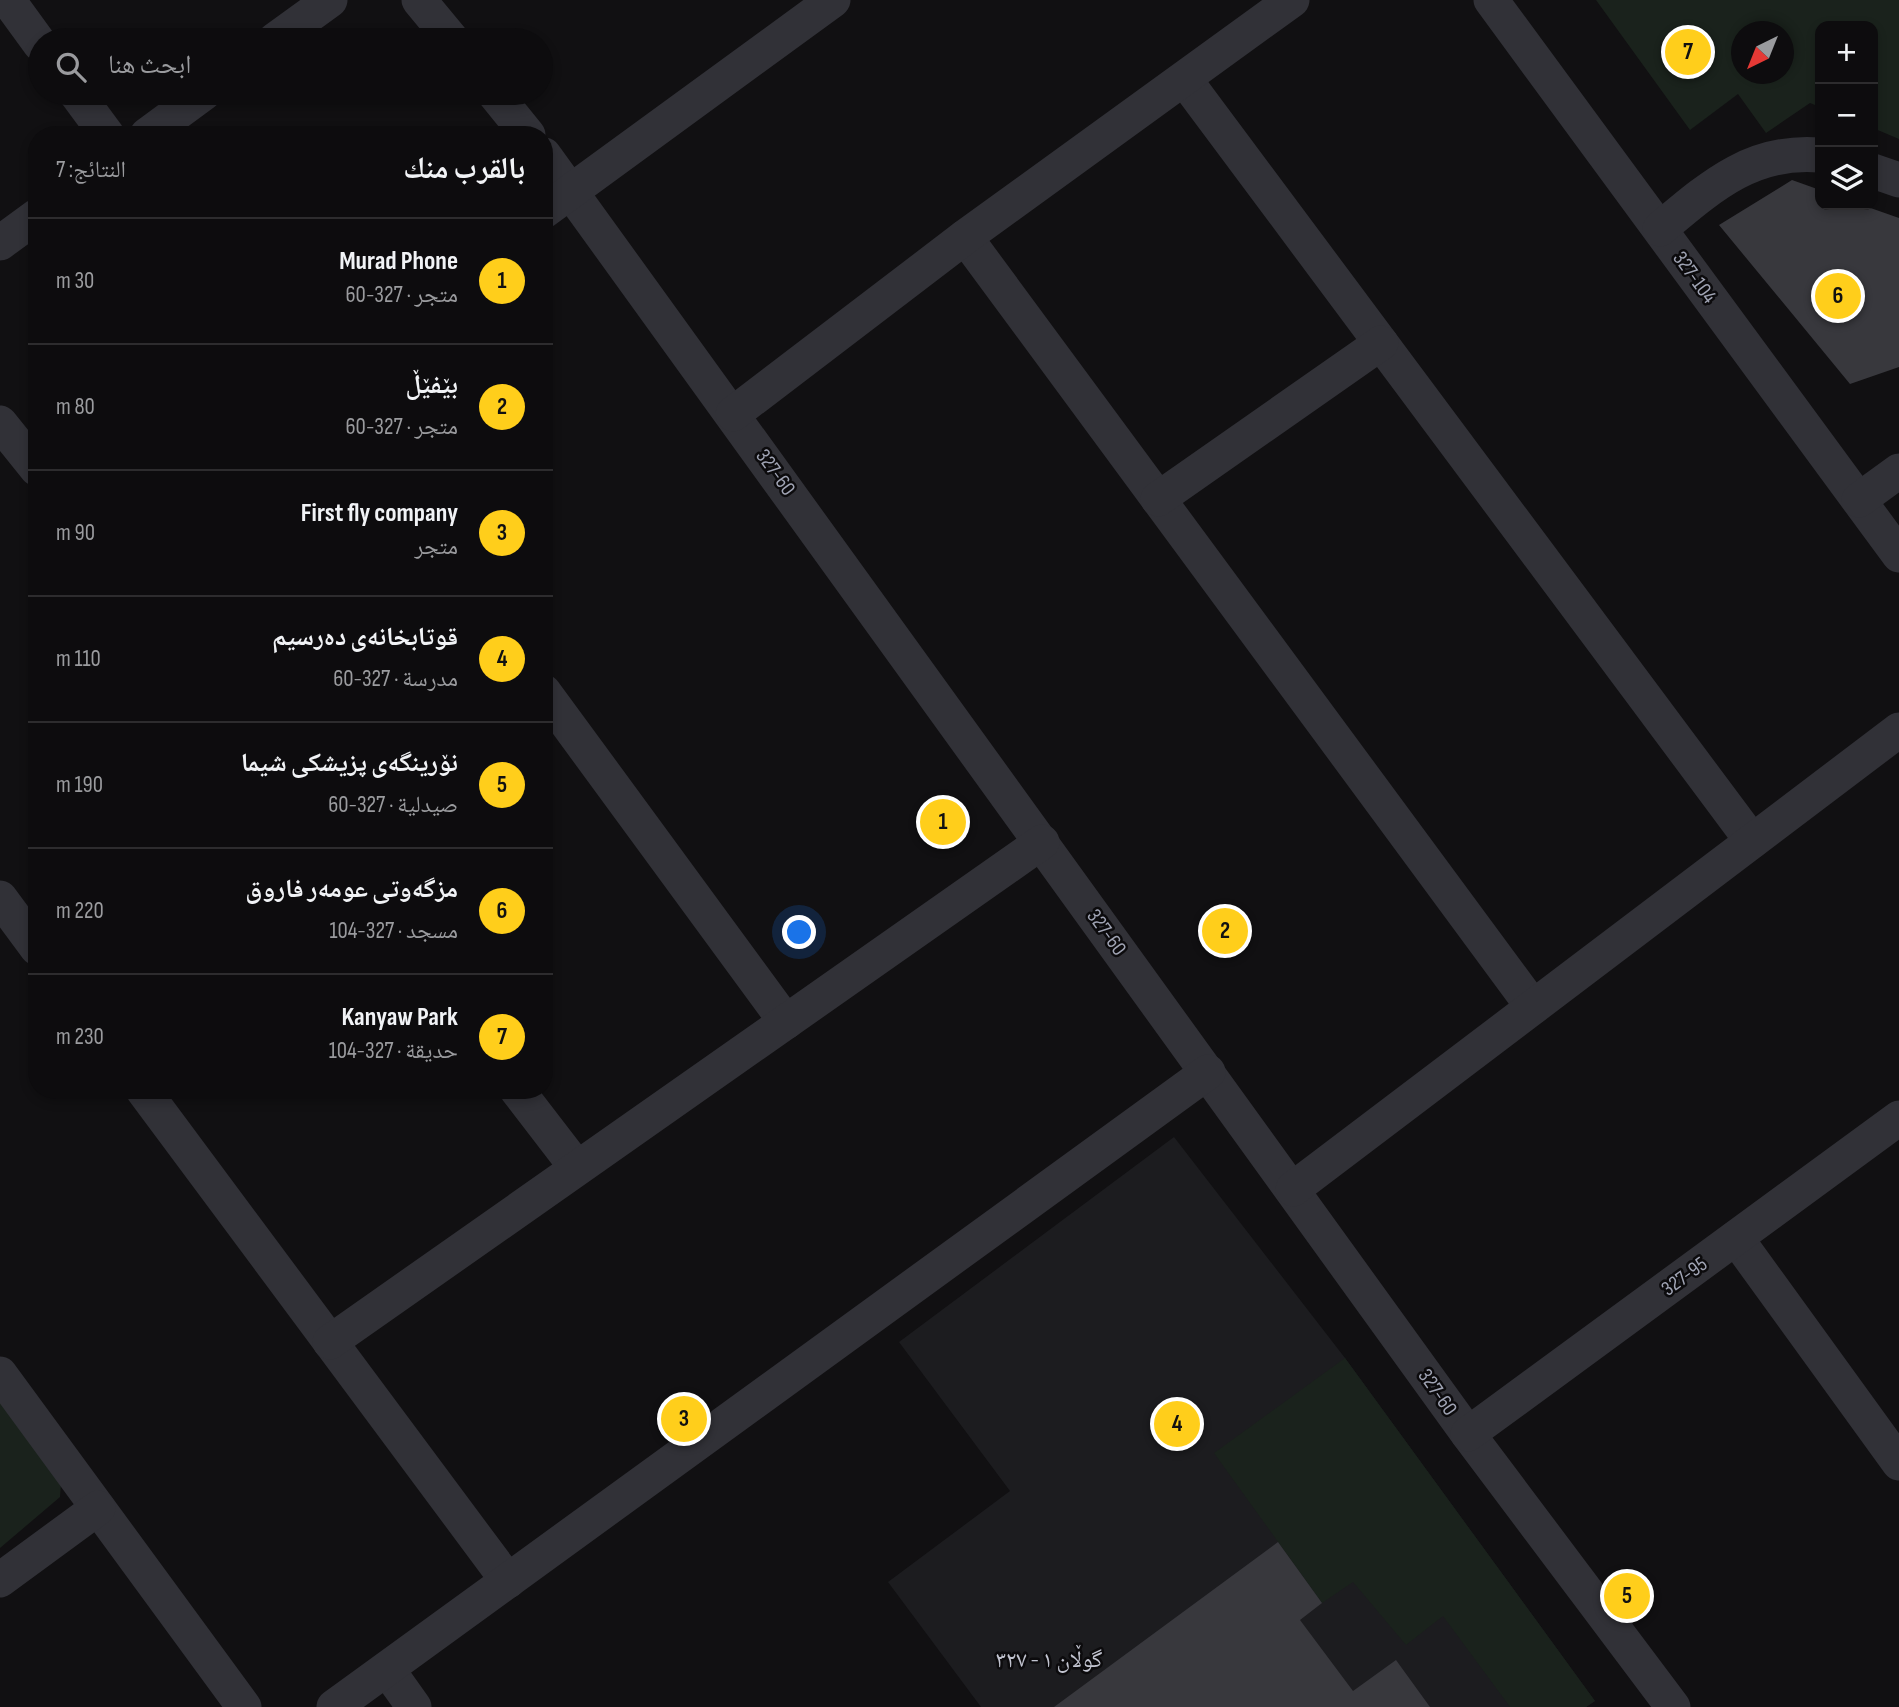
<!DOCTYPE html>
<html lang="ar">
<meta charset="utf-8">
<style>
body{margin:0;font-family:"Sofia Sans Condensed","Noto Naskh Arabic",sans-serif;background:#1b1a1c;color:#f1f3f6;direction:rtl}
.controls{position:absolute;right:21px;top:21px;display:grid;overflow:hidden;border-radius:14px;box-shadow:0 4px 10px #0003}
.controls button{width:63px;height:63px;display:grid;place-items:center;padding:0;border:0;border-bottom:2px solid #2d2c2e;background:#0d0c0e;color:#f1f3f6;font:35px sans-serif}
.compass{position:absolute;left:1731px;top:21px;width:63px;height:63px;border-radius:50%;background:#0d0c0e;box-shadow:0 4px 10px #0003;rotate:223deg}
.you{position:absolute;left:800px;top:933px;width:24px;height:24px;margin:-18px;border:5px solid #fff;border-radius:50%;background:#1a73e8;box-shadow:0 0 0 10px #1a73e833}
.badge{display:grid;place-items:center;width:46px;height:46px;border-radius:50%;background:#ffce1b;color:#111;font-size:23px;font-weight:700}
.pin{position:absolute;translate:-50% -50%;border:4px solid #fff;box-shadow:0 2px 7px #0006}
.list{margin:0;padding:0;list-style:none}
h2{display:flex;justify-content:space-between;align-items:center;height:91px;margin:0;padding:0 28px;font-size:30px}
h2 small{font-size:23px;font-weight:400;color:#9a9b9e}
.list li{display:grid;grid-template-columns:46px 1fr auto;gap:21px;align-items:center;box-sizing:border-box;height:126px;padding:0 28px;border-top:2px solid #2d2c2e}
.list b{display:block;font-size:26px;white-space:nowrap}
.list p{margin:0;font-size:23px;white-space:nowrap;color:#9a9b9e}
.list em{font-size:23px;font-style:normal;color:#9a9b9e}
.icon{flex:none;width:38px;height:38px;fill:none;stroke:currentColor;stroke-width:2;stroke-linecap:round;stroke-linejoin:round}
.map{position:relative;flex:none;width:1899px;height:1707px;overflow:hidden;direction:ltr}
.search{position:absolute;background:#0d0c0e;box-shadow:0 4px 10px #0003;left:28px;top:28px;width:525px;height:77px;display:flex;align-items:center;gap:18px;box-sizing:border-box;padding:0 24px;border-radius:38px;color:#9a9b9e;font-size:26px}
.panel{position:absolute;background:#0d0c0e;box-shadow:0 4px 10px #0003;left:28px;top:126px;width:525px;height:973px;border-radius:28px;direction:rtl}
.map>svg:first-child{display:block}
</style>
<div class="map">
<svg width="1899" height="1707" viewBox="0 0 1899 1707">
<rect width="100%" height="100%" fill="#111012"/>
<polygon fill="#1c1c1f" points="1174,1137 1345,1358 1595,1701 1586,1707 981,1707 888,1582 1010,1491 899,1342"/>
<g fill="#1a221c" fill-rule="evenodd">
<path d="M1596,0H1899V139L1873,128V26H1820V107L1810,103L1766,133L1738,94L1690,130ZM1742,32H1784V74H1742Z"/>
<polygon points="1345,1358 1595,1701 1586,1707 1510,1707 1443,1616 1406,1645 1353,1582 1322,1603 1214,1453"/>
<polygon points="0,1401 61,1483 60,1497 0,1548"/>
</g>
<g fill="#38383d">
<polygon points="1792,180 1820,190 1820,205 1862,205 1899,218 1899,367 1850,384 1719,225"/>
<polygon points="1278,1542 1322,1603 1300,1620 1353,1691 1396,1660 1430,1707 1054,1707"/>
</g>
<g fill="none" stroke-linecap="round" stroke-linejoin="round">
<g stroke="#313137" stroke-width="35">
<polyline points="8,0 40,44"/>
<polyline points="419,0 452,40"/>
<polyline points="1491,0 1899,555"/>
<polyline points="275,40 330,0"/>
<polyline points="1185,80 1752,841"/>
<polyline points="76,93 107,135"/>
<polyline points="494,93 528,135"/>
<polyline points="147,135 204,93"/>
<polyline points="544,155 1468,1434 1673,1707"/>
<polyline points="1873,171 1899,180"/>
<polyline points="544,211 833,0"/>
<path d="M1660,229C1710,187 1752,149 1820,155"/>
<polyline points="965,237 1533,1007"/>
<polyline points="0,243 37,216"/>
<polyline points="733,414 965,237 1292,0"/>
<polyline points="0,423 37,469"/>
<polyline points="1158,499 1381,343"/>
<polyline points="1859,500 1899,471"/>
<polyline points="544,692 786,1022"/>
<polyline points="0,898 37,948"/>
<polyline points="143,1090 508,1581"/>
<polyline points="517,1090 577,1168"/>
<polyline points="1293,1189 1899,730"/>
<polyline points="1736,1238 1899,1463"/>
<polyline points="330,1342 1042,842"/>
<polyline points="0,1374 244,1707"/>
<polyline points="1468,1434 1899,1118"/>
<polyline points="0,1580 98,1508"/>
<polyline points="387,1669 414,1707"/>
<polyline points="334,1707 1208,1072"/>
</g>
</g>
<g text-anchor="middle" stroke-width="5" stroke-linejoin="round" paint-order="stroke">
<g font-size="21" fill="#a0a4b4" stroke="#0c0b0d">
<text transform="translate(1695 277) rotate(54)" y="7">327-104</text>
<text transform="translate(776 472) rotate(54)" y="7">327-60</text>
<text transform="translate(1107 932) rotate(54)" y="7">327-60</text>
<text transform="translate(1684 1276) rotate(-36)" y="7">327-95</text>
<text transform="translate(1438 1392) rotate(55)" y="7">327-60</text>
</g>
<g font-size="23" fill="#c2c4d0" stroke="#0c0b0d">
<text x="1049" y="1667">گوڵان ١ - ٣٢٧</text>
</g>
</g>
</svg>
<div class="controls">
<button>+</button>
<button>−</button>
<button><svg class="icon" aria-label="layers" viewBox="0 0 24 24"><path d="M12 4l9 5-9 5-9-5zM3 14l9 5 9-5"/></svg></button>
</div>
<svg class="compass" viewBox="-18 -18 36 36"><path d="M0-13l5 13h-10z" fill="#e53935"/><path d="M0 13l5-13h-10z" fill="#9a9b9e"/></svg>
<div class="you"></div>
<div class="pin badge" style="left:943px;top:822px">1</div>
<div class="pin badge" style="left:1225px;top:931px">2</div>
<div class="pin badge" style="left:684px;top:1419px">3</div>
<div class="pin badge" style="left:1177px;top:1424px">4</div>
<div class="pin badge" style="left:1627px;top:1596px">5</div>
<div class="pin badge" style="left:1838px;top:296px">6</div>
<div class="pin badge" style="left:1688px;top:52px">7</div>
<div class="search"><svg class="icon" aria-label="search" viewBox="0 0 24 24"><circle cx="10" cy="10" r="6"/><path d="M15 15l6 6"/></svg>ابحث هنا</div>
<section class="panel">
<h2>بالقرب منك<small>النتائج: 7</small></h2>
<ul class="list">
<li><span class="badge">1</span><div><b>Murad Phone</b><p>متجر · 327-60</p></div><em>30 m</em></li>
<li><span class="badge">2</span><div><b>بێفێڵ</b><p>متجر · 327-60</p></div><em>80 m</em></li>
<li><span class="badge">3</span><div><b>First fly company</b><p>متجر</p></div><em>90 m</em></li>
<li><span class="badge">4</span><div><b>قوتابخانەی دەرسیم</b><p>مدرسة · 327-60</p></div><em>110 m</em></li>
<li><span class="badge">5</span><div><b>نۆرینگەی پزیشکی شیما</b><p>صيدلية · 327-60</p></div><em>190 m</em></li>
<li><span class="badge">6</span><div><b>مزگەوتی عومەر فاروق</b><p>مسجد · 327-104</p></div><em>220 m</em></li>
<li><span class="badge">7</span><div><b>Kanyaw Park</b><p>حديقة · 327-104</p></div><em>230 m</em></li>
</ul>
</section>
</div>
